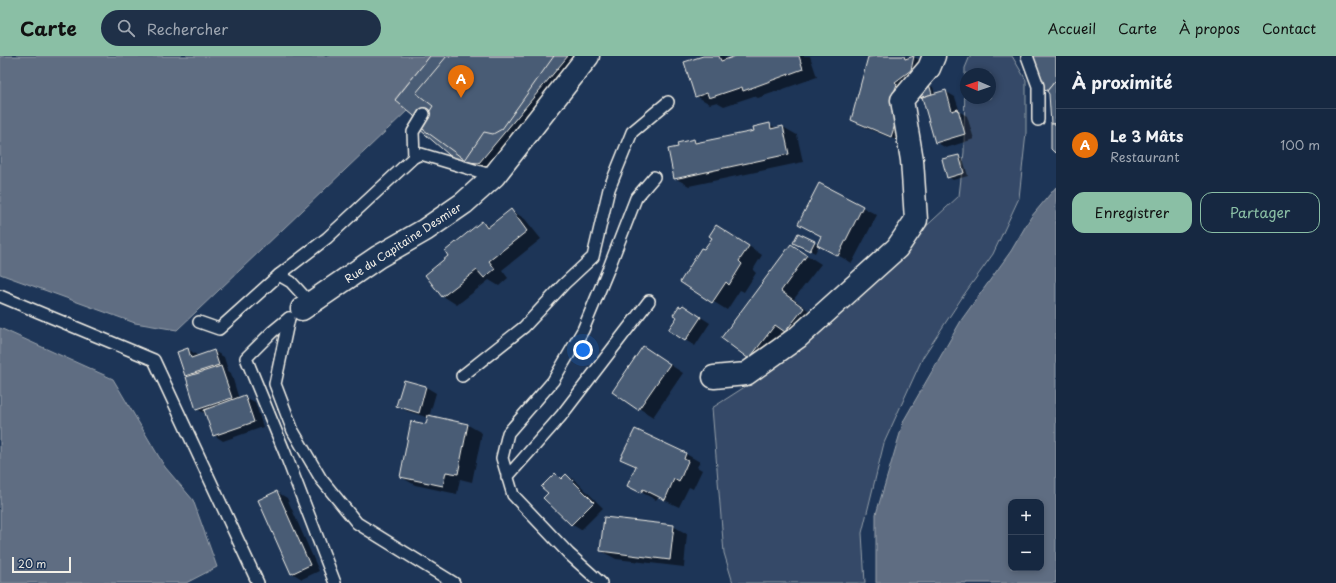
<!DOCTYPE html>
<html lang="fr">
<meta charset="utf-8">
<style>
body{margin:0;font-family:"Playpen Sans",sans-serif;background:#1f3048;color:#f1f3f6}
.controls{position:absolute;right:12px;bottom:12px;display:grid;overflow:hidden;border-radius:8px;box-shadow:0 2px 6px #0003}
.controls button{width:36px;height:36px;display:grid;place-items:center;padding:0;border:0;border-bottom:1px solid #35445a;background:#162841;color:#f1f3f6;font:20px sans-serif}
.compass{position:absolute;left:960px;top:12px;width:36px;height:36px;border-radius:50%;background:#162841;box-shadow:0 2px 6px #0003;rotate:272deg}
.scale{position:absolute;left:12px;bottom:10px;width:59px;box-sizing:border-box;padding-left:4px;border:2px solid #f4f1e8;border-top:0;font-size:11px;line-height:14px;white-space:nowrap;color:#f4f1e8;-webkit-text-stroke:3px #1d3557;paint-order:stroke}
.you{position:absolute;left:583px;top:294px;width:14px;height:14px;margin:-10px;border:3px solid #fff;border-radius:50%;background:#1a73e8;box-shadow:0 0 0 6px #1a73e833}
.badge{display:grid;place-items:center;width:26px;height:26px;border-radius:50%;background:#8abfa5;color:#fff;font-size:13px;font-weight:700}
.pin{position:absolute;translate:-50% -33px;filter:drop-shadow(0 1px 2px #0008)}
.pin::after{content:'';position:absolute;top:21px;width:14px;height:12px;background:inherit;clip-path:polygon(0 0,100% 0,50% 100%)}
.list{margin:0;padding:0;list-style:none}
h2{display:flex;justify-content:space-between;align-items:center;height:52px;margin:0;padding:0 16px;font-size:17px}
h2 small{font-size:13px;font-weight:400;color:#9ea6b1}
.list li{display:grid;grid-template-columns:26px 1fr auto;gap:12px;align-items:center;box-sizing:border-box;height:72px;padding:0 16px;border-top:1px solid #35445a}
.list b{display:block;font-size:15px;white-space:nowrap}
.list p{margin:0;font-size:13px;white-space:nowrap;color:#9ea6b1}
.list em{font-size:13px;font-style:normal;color:#9ea6b1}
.actions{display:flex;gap:8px;padding:12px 16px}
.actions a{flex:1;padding:9px 0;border:1px solid #8abfa5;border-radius:12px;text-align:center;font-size:14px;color:#8abfa5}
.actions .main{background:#8abfa5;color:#111}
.icon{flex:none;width:22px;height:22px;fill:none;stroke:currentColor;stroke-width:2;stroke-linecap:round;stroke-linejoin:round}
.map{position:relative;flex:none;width:1056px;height:527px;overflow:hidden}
header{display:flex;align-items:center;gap:24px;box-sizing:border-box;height:56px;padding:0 20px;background:#8abfa5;color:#111}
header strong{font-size:19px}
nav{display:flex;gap:22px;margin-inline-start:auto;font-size:14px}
.search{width:280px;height:36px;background:#1f3048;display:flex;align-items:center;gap:10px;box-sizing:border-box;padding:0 14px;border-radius:22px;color:#9ea6b1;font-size:15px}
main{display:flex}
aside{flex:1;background:#162841}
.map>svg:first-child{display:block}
</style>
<header>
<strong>Carte</strong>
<div class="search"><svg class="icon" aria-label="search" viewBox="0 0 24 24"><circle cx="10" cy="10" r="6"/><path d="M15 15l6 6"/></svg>Rechercher</div>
<nav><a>Accueil</a><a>Carte</a><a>À propos</a><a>Contact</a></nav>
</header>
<main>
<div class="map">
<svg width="1056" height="527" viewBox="0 0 1056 527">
<rect width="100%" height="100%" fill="#1d3557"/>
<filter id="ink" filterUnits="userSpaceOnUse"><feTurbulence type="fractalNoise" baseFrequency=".025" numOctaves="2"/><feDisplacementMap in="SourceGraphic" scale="8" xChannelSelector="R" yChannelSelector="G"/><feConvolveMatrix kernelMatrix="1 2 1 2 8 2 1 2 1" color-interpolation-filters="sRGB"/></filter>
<g filter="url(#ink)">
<path fill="#354a67" stroke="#949ea8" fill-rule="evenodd" d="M970,0H1012L1026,24V77L1019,142L993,198L963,240L923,301L884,387L862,477L865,527H733L724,497L712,352L768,316L959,140L964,96L965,12ZM966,18H990V42H966Z"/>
<g fill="#5e6d82" stroke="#9aa2ab" fill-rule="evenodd">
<polygon points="0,0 430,0 395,43 408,54 177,274 135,267 0,218"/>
<path d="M1056,131V527H876V458L904,364L962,263L1011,195L1031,161ZM1011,446H1041V512H1011Z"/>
<polygon points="0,272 113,323 165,411 193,444 217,511 186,527 0,527"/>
</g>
<g fill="#0007">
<polygon points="431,0 577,0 497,116 457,104"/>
<polygon points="706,0 723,0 729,3 740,0 810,0 817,21 758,42 754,40 724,50 717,46 710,48 696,40"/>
<polygon points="883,0 914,1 928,9 909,34 906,88 866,72 852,64"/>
<polygon points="928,29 933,31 935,38 945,35 955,41 960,56 967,60 974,83 946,92 936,86 923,43 920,41"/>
<polygon points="770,69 777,72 783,71 797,79 803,106 689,130 675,122 680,91 694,84 699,87 755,76"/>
<polygon points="958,100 963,103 968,120 953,124 948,121"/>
<polygon points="819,128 877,159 852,207 819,189 815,197 799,189 814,186 818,188 822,180"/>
<polygon points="511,154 525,163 541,183 502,214 508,222 499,230 489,224 457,249 443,240 426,219 450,200 482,166 490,171"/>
<polygon points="731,178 762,199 753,214 756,217 744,236 740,234 727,254 681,226 704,195"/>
<polygon points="791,189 821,208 794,243 817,261 750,302 722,282"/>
<polygon points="693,256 710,267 695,290 669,274"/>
<polygon points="643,291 683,317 653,361 613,336"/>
<polygon points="188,293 198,300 214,295 224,301 228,314 227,314 231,317 239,343 245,341 255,346 263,371 223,385 214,379 206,358 197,353 189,321 185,319"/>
<polygon points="405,325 426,331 436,337 429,361 468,369 482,377 472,426 460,423 457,438 415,429 401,421 427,369 429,362 407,355 397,349"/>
<polygon points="635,374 686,398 700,406 697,411 702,414 693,433 689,431 679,451 658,441 656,444 628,429 636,411 622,403"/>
<polygon points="555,418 563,423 566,419 576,425 603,452 581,474 571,468 549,437"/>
<polygon points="277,436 287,442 319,515 302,523 292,517"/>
<polygon points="673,470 687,478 684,511 616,503 601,495"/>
</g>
<g fill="#485b74" stroke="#f4f1e8">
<polygon points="430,0 568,0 479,107 456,105 418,72 414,60 395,44"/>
<polygon points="447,0 554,0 502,73 493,78 484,76 465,104 420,71 433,50 416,37"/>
<polygon points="703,0 719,0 721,5 736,0 799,0 803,13 743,35 742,31 709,42 707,37 695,41 684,6"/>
<polygon points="877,0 904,0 905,3 914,0 911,14 895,26 897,28 893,39 898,41 892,57 898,59 891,81 851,64 868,1"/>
<polygon points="1032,0 1056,0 1056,24 1047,35 1044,34"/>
<polygon points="1056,24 1056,68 1051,68 1049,38 1047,35"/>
<polygon points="929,28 932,38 920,42 916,31"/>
<polygon points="946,34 952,55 958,53 965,78 935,87 922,41"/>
<polygon points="770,67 771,73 783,70 789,98 674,123 668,93 678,91 677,87 694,83 695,87 754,75 753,71"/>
<polygon points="1051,68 1056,68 1056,95 1055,97 1051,93"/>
<polygon points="959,99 964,117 947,122 942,103"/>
<polygon points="819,127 863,150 838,200 817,189 821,180 798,168"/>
<polygon points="511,153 527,175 489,205 495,213 484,222 477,214 442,241 425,219 448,200 445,195 482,165 487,172"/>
<polygon points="716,169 749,190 739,205 742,208 729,229 726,226 712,247 680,226 701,192 704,193 712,182 709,180"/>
<polygon points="798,177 815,185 810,195 793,187"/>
<polygon points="791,188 807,199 781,235 804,252 785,276 775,269 749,303 721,282"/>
<polygon points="683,249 701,261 685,285 668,274 677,261 673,259 679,250 681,251"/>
<polygon points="643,290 670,308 638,354 612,336"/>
<polygon points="188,292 191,302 214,294 219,309 185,320 177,296"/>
<polygon points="221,310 232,342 196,354 186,321"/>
<polygon points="404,324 426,330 419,357 396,350"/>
<polygon points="245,339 254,366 213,380 204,354"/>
<polygon points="428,359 468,368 458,418 446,416 443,430 400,421 411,365 426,368"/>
<polygon points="635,373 686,397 684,403 688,405 679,426 674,423 665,444 643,433 641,437 627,430 636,410 620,403"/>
<polygon points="555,417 561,423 566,418 594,446 571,469 543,442 548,437 541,431"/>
<polygon points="277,435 310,509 291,518 258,444"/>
<polygon points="604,461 674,469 670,504 600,495"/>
</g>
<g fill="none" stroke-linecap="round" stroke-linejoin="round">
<defs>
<g id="service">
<polyline points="1027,0 1038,30 1038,64"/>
<polyline points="414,101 421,98 494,120"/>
<polyline points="279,219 327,182 414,101 413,76 424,58"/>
<polyline points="0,240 154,304 258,527"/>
<polyline points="289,262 275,328 293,375 321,423 357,467 454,527"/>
<polyline points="289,262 272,276 246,302 285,397 335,527"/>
<polyline points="199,266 219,273 279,219 291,226 311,248"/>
<polyline points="462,320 524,271 564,228 593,201 609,133 632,76 668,46"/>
<polyline points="507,421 561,360 649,245"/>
<polyline points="601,527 569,498 513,439 502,402 508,377 553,325 583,274 608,214 636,142 654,121"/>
</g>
<g id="minor">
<polyline points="302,253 378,201 425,174 464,147 494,120 588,0"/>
<polyline points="714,321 746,318 798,281 897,192 916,164 912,104 902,44 929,12 934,0"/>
</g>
</defs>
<use href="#service" stroke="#f4f1e8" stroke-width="14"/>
<use href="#minor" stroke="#f4f1e8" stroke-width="25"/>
<use href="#service" stroke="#1d3557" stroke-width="11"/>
<use href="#minor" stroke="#1d3557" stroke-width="22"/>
</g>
</g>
<g text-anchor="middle" stroke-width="3.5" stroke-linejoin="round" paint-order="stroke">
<g font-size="11" fill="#f4f1e8" stroke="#1d3557">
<text transform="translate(403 187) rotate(-33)" y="4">Rue du Capitaine Desmier</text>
</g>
</g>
</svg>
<div class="controls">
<button>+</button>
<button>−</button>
</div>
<svg class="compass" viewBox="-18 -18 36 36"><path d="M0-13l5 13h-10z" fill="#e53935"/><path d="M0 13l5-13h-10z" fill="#9ea6b1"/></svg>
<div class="scale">20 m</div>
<div class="you"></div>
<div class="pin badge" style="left:461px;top:42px;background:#e8710a">A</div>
</div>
<aside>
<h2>À proximité<small></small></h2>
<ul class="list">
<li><span class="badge" style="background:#e8710a">A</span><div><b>Le 3 Mâts</b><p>Restaurant</p></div><em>100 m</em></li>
</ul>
<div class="actions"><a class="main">Enregistrer</a><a>Partager</a></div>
</aside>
</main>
